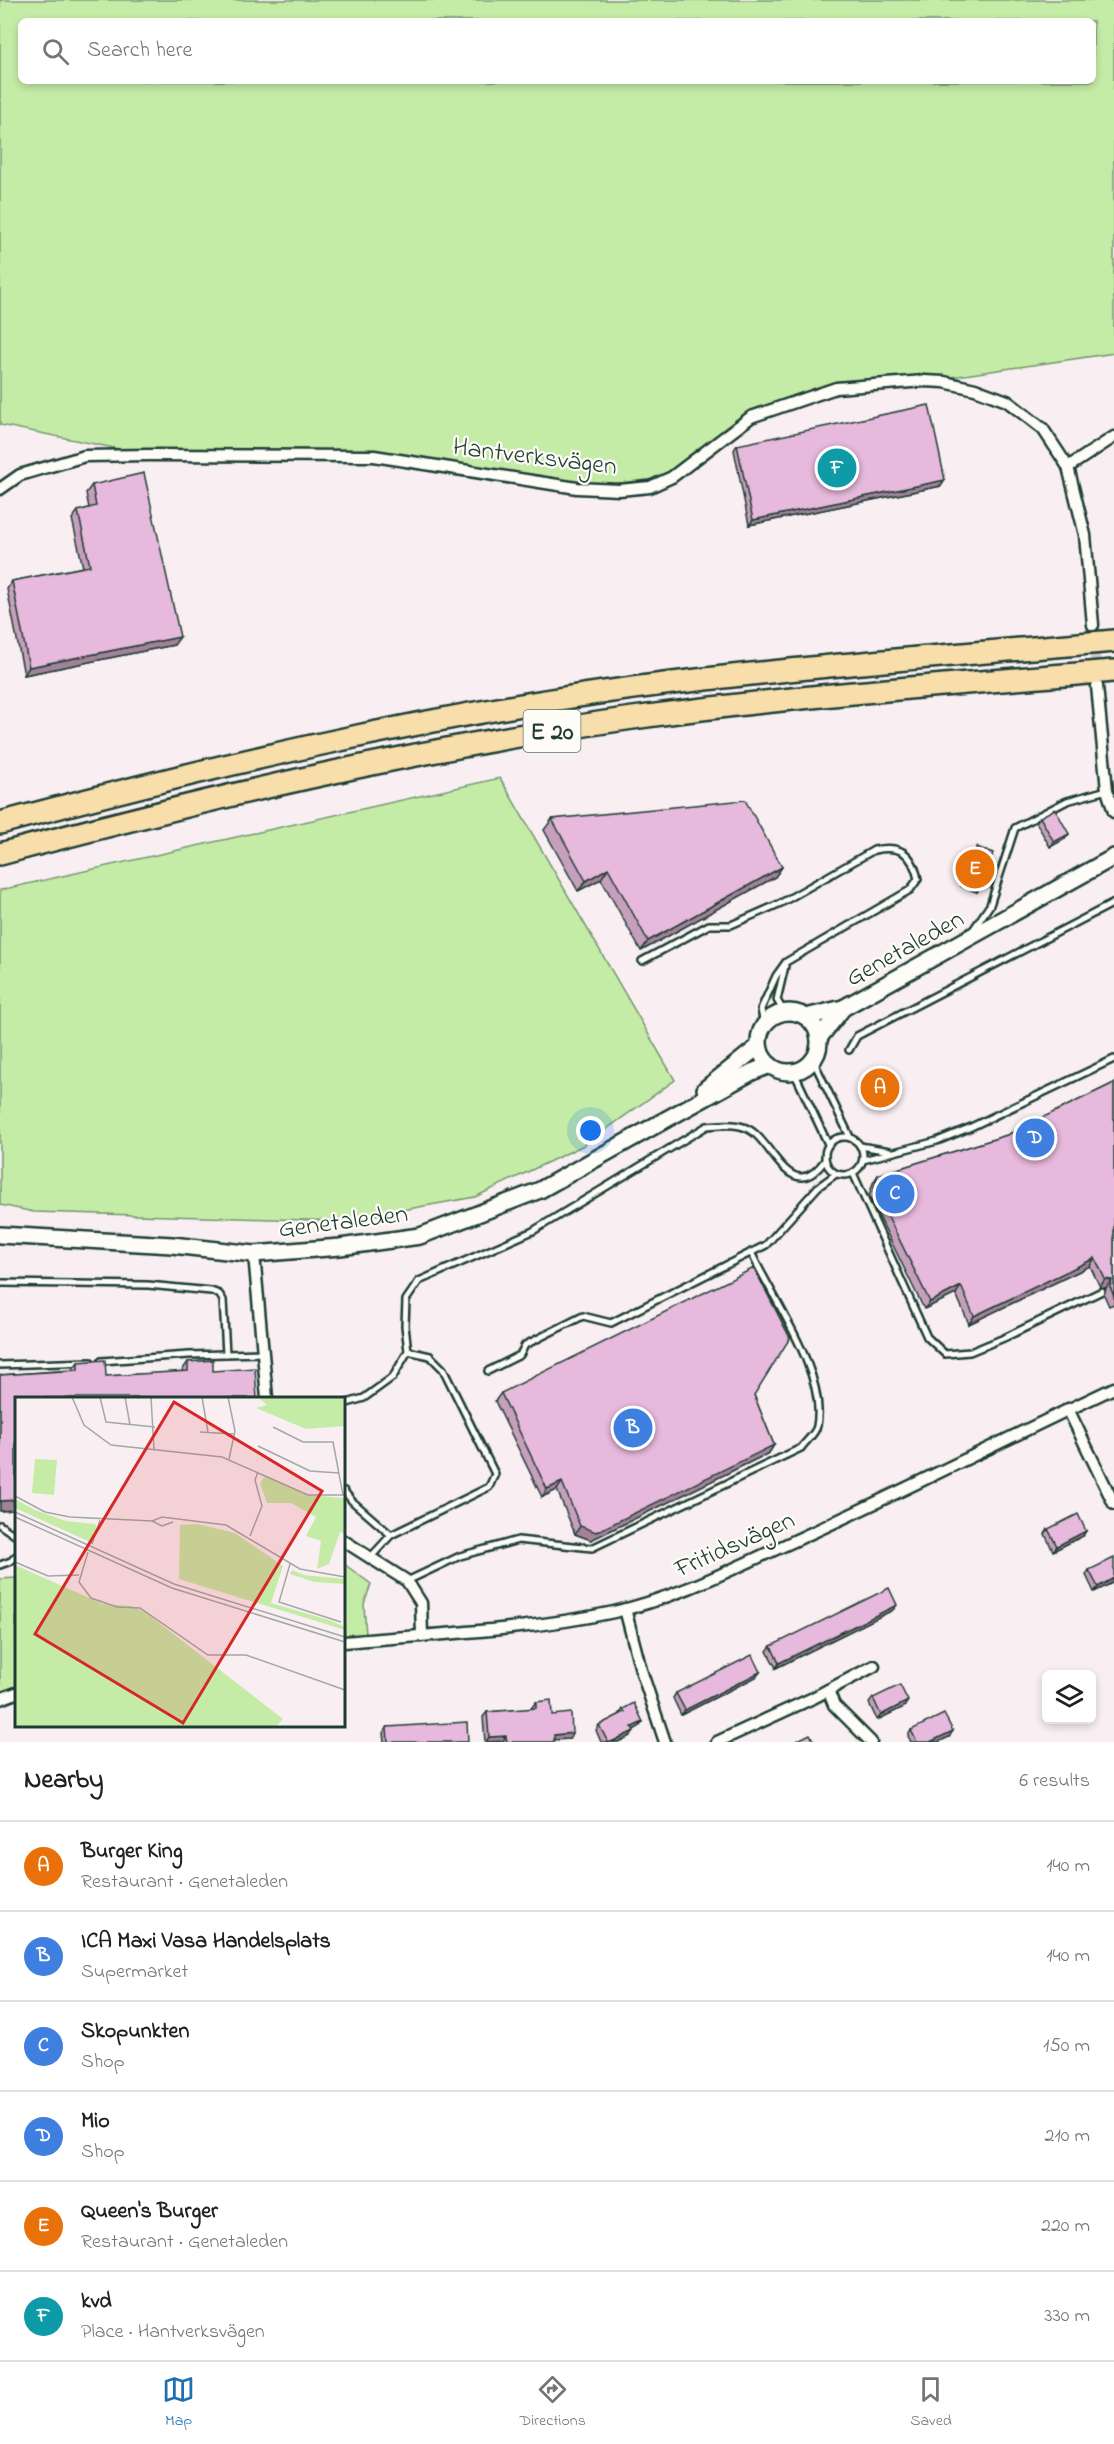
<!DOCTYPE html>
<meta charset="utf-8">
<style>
body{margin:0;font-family:"Indie Flower",sans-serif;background:#f6f6f6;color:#202124}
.controls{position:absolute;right:18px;bottom:18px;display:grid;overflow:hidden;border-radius:9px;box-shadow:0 3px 9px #0003}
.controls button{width:54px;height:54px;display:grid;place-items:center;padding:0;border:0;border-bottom:2px solid #e0e0e0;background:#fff;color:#202124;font:30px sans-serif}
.you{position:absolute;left:591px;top:1131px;width:21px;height:21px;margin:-15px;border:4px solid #fff;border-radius:50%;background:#1a73e8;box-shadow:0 0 0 9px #1a73e833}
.badge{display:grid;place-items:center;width:39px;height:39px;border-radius:50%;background:#1f6fb2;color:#fff;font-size:20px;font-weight:700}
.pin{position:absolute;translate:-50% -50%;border:3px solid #fff;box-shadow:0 2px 6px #0006}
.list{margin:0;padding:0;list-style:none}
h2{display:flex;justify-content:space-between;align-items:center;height:78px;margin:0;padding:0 24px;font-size:26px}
h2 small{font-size:20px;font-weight:400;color:#757577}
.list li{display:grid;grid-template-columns:39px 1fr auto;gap:18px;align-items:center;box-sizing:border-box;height:90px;padding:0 24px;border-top:2px solid #e0e0e0}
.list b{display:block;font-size:22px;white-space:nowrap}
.list p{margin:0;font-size:20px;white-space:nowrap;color:#757577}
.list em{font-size:20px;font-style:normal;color:#757577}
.icon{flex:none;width:33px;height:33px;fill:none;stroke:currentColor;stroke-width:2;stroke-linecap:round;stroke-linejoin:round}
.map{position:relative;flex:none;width:1114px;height:1742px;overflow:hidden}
.search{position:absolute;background:#fff;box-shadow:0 3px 9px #0003;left:18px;right:18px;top:18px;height:66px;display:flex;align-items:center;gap:15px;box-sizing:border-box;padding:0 21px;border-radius:9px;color:#757577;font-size:22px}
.sheet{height:618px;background:#fff}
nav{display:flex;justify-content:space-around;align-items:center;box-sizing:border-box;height:84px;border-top:2px solid #e0e0e0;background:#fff;font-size:16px;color:#757577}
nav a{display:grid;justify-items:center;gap:3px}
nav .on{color:#1f6fb2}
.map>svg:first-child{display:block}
</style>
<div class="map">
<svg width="1114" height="1742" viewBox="0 0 1114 1742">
<rect width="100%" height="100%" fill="#f9eff2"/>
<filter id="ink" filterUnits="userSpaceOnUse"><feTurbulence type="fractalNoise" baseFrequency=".0167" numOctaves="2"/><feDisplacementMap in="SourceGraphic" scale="12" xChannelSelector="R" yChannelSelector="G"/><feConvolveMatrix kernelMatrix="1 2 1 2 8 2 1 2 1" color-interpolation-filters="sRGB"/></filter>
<g filter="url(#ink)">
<g fill="#c5eca7" stroke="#72946e" stroke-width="1.5" fill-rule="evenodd">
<path d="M0,0H1114V353L924,381L836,388L751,417L672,477L577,488L374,456L149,455L0,425ZM21,21H1093V81H21Z"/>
<polygon points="500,778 675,1080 584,1145 475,1197 341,1221 34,1212 0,1205 0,890"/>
<polygon points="344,1564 371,1584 364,1604 366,1636 344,1637"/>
<polygon points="16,1578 16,1690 0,1697 0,1579"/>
</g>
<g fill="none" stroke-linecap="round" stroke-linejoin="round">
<polyline stroke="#cdcbcc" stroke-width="10" stroke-dasharray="10 5" stroke-linecap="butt" points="1094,639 1096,674"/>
<defs>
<g id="service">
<polyline points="973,930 990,905 1015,828 1067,801 1107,790"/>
<path d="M642,961L709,925H731L781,903L874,850C900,845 912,852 918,879L910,890L786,962L776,976L761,1009L764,1025"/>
<polyline points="784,1012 777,1000 785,966"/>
<polyline points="849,1050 857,1036 1114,903"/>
<polyline points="813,1060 850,1137"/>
<polyline points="794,1072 828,1144"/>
<circle cx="844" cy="1156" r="19"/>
<polyline points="860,1146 890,1151"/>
<polyline points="863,1160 937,1141 969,1128 1114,1059"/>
<polyline points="853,1173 927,1337 945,1354 970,1352 1004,1338 1102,1291"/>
<polyline points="0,1283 148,1285 211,1291 219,1294 223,1300 226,1354"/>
<polyline points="101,1361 189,1355 262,1353"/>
<polyline points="0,1365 91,1362"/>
<polyline points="488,1371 520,1355 525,1345 583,1316 611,1323 766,1245 818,1187 836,1174"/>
<path d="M344,1404L364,1398L393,1377L408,1351L405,1326L406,1300L419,1281L533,1231L707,1126C722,1125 740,1122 753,1132C773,1146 793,1206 825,1160"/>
<polyline points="344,1491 352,1501 391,1535"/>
<polyline points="0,1525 16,1536"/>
<polyline points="370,1558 391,1535 489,1487 495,1474 443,1369 430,1356 408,1351"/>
<polyline points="0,1565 11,1561 16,1556"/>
<path d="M407,1581L460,1556L518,1540L592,1548L801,1448C806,1441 816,1433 817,1426C827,1373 773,1300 751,1252"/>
</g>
<g id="minor">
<polyline points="1068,467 1114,437"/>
<polyline points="0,489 20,475 85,456 149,455 374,456 577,488 619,490 650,487 672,477 751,417 836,388 924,381 944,382 975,389 1007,401 1043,429 1068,467 1085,535 1093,625"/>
<polyline points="1097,686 1107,790 1114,812"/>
<polyline points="254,1254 267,1398"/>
<polyline points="1068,1409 1114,1504"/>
<polyline points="344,1541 407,1581 421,1603 422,1635"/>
<polyline points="625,1609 641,1670 665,1742"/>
<path d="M344,1642C433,1634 526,1631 614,1612C673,1599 728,1571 783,1546C894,1496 1003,1440 1114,1388"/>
<polyline points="828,1690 834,1705 871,1742"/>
<polyline points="0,1699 16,1693"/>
<polyline points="717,1742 813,1698 874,1666"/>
</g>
<g id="secondary">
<circle cx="789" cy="1042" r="30"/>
<polyline points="806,1017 843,1008 1114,857"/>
<polyline points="819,1038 843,1008"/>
<polyline points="705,1089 759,1046"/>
<polyline points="0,1235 172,1245 254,1254 340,1247 420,1236 540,1190 665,1120 752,1072 770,1065"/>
</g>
<g id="motorway">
<path d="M0,823C209,767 419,717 633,688C793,667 954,655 1114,641"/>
<path d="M0,854C209,798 419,748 633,718C793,696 954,684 1114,671"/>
</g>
</defs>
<use href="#service" stroke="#1f3d34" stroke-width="10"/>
<use href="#minor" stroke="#1f3d34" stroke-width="15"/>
<use href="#secondary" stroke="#1f3d34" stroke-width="20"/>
<use href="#motorway" stroke="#1f3d34" stroke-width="26"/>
<use href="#service" stroke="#fdfcf7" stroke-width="5"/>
<use href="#minor" stroke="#fdfcf7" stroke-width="10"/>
<use href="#secondary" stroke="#fdfcf7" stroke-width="15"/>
<use href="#motorway" stroke="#f8deab" stroke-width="21"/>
</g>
<g fill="#c79fbd" stroke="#1f3d34" stroke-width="1.5">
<polygon points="737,445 945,480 941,486 749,525 734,450"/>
<polygon points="92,485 174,645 24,675 7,589 12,581 83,567 72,519 78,511 89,508 86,493"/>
<polygon points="1040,817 1069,834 1065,839 1050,847 1036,822"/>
<polygon points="552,819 782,867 775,877 641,951 601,879 578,891 544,830"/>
<polygon points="977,847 981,886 977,892 961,886 973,852"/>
<polygon points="1114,1083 1114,1304 1109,1306 1104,1295 1106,1288 1100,1287 1090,1266 969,1324 956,1294 924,1309 869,1196 873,1183 878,1175 1007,1135"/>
<polygon points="78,1362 106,1376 181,1372 188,1362 213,1371 16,1398 14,1510 0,1511 0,1375 72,1370"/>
<polygon points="501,1393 754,1395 774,1445 769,1453 591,1540 575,1534 557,1490 542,1497 495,1401"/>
<polygon points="1048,1529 1083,1536 1053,1551 1045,1534"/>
<polygon points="1089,1570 1114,1582 1094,1592 1086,1575"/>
<polygon points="893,1610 776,1668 767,1651 771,1646"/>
<polygon points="760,1672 756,1677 681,1715 673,1698 676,1693"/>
<polygon points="873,1698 904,1707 877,1720 869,1703"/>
<polygon points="536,1702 552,1715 569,1739 554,1740 554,1742 485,1742 483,1717 487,1712 532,1709 532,1707"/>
<polygon points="623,1709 643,1722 639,1727 633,1730 630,1736 618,1742 601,1742 596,1730 599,1725 619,1715"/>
<polygon points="387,1727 468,1742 384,1742 383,1733"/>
<polygon points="911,1730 949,1737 938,1742 911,1742 908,1736"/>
</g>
<g fill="#a2829a" stroke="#1f3d34" stroke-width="1.5">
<polygon points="945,480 941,486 749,525 753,520"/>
<polygon points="180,637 174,645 24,675 29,667"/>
<polygon points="1069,834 1065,839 1050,847 1054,842"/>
<polygon points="782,867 775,877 641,951 648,941"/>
<polygon points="608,868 601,879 578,891 586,881"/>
<polygon points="965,881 981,886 977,892 961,886"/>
<polygon points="1095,1258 1090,1266 969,1324 974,1316"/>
<polygon points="1105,1279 1112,1280 1106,1288 1100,1287"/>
<polygon points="961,1286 956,1294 924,1309 930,1302"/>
<polygon points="774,1445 769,1453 591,1540 575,1534 580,1526"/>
<polygon points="562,1482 557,1490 542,1497 547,1489"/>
<polygon points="16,1500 16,1507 14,1510 0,1511 0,1501"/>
<polygon points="1086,1531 1083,1536 1053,1551 1057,1546"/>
<polygon points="1114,1578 1114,1582 1094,1592 1098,1587"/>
<polygon points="897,1605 893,1610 776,1668 779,1663"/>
<polygon points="760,1672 756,1677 681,1715 685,1710"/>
<polygon points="908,1701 904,1707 877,1720 881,1715"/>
<polygon points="643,1722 639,1727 628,1733 632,1727"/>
<polygon points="634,1731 630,1736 618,1742 611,1742"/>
<polygon points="953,1731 949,1737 938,1742 930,1742"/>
<polygon points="572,1733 569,1739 550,1740 554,1735"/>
<polygon points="506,1736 503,1741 486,1742 489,1737"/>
</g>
<g fill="#e7b9dc" stroke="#1f3d34" stroke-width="1.5">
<polygon points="929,405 945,480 753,520 737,445"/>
<polygon points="144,473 180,637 29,667 12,581 90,566 78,511 96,506 92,485"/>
<polygon points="745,800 782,867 648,941 608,868 586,881 552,819"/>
<polygon points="1055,809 1069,834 1054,842 1040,817"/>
<polygon points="977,847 993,853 981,886 965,881"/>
<polygon points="1114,1083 1114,1296 1110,1287 1112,1280 1105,1279 1095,1258 974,1316 961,1286 930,1302 874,1188 878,1175 1007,1135"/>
<polygon points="754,1268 790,1338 754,1395 774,1445 596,1532 580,1526 562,1482 547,1489 501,1393"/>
<polygon points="105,1360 106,1376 188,1371 188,1362 213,1360 213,1371 255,1368 257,1398 16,1398 16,1500 0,1501 0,1375 78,1370 78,1362"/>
<polygon points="1078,1514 1086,1531 1057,1546 1048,1529"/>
<polygon points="1114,1558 1114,1578 1098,1587 1089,1570"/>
<polygon points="889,1588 897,1605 779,1663 771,1646"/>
<polygon points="752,1655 760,1672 685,1710 676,1693"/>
<polygon points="900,1685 908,1701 881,1715 873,1698"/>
<polygon points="551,1700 552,1715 571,1713 572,1733 554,1735 554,1742 507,1742 506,1736 489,1737 487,1712 536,1708 536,1702"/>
<polygon points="634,1703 643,1722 632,1727 634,1731 611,1742 608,1742 599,1725 625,1712 623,1709"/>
<polygon points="944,1714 953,1731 930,1742 917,1742 911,1730"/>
<polygon points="467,1722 468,1742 388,1742 387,1727"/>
<polygon points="810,1734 814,1742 794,1742"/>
</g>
</g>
<g text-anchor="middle" stroke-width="4.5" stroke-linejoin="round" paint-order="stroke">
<rect fill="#fdfcf7" stroke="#62766e" stroke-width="1.5" x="523.5" y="710" width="57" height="42" rx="4.5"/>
<g font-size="24" font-weight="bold" fill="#1f3d34">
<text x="552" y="739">E 20</text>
</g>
<g font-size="26" fill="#1f3d34" stroke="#fdfcf7">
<text transform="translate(535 455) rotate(7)" y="9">Hantverksvägen</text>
<text transform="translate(904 947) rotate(-29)" y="9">Genetaleden</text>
<text transform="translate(343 1220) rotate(-7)" y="9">Genetaleden</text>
<text transform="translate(734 1543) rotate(-24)" y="9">Fritidsvägen</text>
</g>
</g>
<g transform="translate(15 1397)">
<rect width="330" height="330" fill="#f9eff2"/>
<path d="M243,0H328L330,29L291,32L241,11L252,8ZM20,62L42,63L39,98L17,96ZM250,79L292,98L330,101V137L325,135L314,167L302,172L306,144L291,139L301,120L276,106H252L245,86ZM0,102L20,113L51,124L80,127L82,131L75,145L0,111ZM182,127L220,136L268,169L256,206L314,223L330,230V233L164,182L165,128ZM0,168L88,207L117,209L130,215L268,322L261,330H0ZM277,173L289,178L330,182V187L299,185L275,177Z" fill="#c5eca7"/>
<path fill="none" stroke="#a2a8a6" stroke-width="1.5" d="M57,0L69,28L96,48L207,60L293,98H330M85,0L91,25L140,30M110,0L115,28M136,0L139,53M187,0L193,35M213,0L220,34L214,62M258,30L288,45H318L328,98M185,35L219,37M243,49L295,74L324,76M0,99L30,115L55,120L137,124L147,129L158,125M0,115L159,187L330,240M0,120L157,191L330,245M137,124L147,120L211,128L285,172L330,180M235,139L247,109L240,83L243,75M77,147L85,123M73,155L64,185L76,201L102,210L125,211L193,258H231L330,293M0,165L33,179L64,178M275,167L264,205L326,225"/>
<path fill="#d62828" fill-opacity="0.15" stroke="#d62828" stroke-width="3" d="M159,5L307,94L168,326L20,237Z"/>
<rect width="330" height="330" fill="none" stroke="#1f3d34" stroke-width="3"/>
</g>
</svg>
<div class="controls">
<button><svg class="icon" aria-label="layers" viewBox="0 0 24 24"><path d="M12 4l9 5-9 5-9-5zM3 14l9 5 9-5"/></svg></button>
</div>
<div class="you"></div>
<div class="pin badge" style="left:880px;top:1088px;background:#e8710a">A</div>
<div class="pin badge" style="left:633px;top:1428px;background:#3f7fe0">B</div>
<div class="pin badge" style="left:895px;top:1194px;background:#3f7fe0">C</div>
<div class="pin badge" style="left:1035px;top:1138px;background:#3f7fe0">D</div>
<div class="pin badge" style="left:975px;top:869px;background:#e8710a">E</div>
<div class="pin badge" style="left:837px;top:468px;background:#0f9aa8">F</div>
<div class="search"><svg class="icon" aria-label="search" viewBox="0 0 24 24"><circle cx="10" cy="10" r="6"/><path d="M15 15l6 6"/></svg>Search here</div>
</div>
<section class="sheet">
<h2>Nearby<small>6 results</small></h2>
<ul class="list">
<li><span class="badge" style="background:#e8710a">A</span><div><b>Burger King</b><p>Restaurant · Genetaleden</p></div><em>140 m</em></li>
<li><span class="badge" style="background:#3f7fe0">B</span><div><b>ICA Maxi Vasa Handelsplats</b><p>Supermarket</p></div><em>140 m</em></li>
<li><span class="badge" style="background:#3f7fe0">C</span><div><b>Skopunkten</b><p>Shop</p></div><em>150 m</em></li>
<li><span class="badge" style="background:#3f7fe0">D</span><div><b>Mio</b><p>Shop</p></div><em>210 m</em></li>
<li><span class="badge" style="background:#e8710a">E</span><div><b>Queen's Burger</b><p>Restaurant · Genetaleden</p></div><em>220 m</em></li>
<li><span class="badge" style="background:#0f9aa8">F</span><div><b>kvd</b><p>Place · Hantverksvägen</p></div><em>330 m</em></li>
</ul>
</section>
<nav>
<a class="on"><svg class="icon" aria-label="map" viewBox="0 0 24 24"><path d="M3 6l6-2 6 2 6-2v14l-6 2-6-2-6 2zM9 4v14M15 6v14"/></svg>Map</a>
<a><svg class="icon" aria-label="directions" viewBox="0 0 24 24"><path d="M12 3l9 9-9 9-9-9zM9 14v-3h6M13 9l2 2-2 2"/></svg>Directions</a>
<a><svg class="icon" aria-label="saved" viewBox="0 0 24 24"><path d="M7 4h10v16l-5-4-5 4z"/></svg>Saved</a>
</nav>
